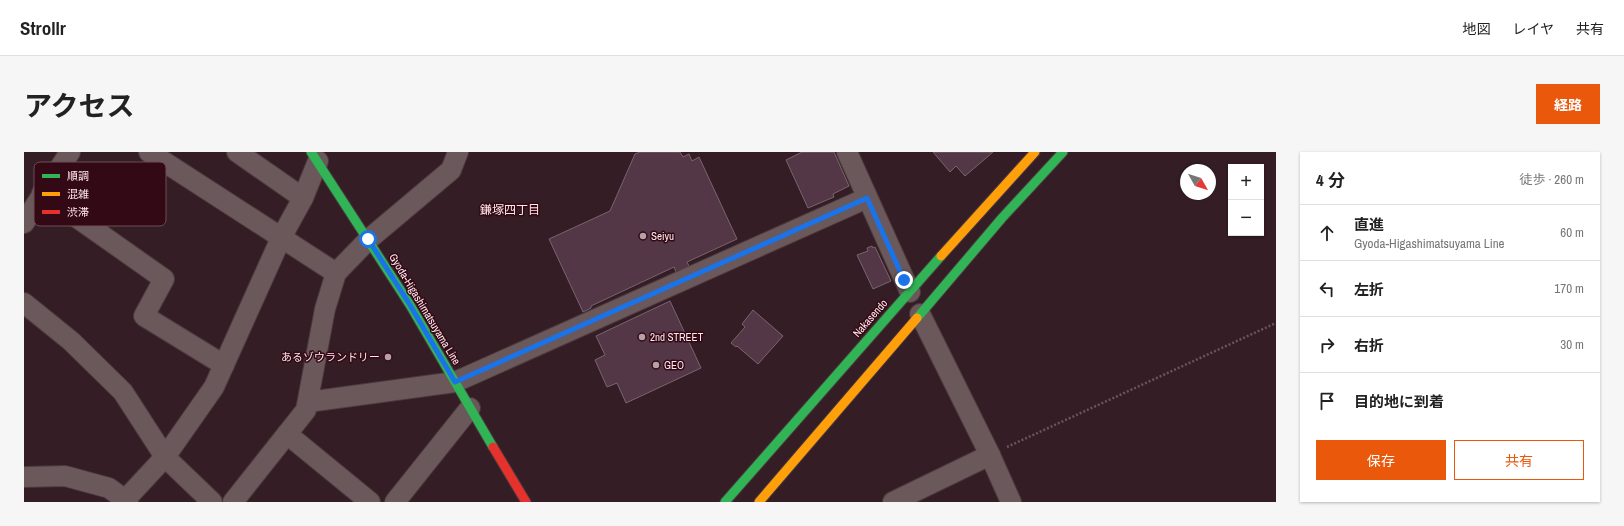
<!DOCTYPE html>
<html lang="ja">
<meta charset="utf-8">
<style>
body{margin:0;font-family:"Archivo Narrow","Noto Sans JP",sans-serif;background:#f6f6f6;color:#222}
.controls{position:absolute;right:12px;top:12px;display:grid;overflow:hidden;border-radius:0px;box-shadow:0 1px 3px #0004}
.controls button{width:36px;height:36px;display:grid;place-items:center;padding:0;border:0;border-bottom:1px solid #e0e0e0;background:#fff;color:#222;font:20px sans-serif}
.compass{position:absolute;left:1156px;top:12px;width:36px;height:36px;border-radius:50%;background:#fff;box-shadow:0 1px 3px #0004;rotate:129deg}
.stop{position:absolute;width:12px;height:12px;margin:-9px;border:3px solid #1a73e8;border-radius:50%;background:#fff}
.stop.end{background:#1a73e8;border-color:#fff;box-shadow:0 1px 4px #0008}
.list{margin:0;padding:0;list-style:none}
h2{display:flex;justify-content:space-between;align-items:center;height:52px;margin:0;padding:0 16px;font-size:17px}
h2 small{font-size:13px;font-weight:400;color:#767676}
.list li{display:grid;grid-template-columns:26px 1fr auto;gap:12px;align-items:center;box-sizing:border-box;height:56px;padding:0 16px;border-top:1px solid #e0e0e0}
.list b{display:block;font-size:15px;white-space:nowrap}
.list p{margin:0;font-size:13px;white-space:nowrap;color:#767676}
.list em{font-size:13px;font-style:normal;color:#767676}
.actions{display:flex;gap:8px;padding:12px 16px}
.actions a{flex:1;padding:9px 0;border:1px solid #ea580c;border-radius:0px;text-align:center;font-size:14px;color:#ea580c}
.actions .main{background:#ea580c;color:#fff}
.icon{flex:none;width:22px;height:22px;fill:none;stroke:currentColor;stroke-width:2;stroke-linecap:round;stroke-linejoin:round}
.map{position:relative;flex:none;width:1252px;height:350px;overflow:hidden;border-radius:0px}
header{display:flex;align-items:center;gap:24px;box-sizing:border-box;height:56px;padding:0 20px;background:#fff;border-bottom:1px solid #e0e0e0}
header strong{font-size:19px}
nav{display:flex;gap:22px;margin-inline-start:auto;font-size:14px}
.intro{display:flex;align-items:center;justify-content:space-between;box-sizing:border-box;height:96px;padding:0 24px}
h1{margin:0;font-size:28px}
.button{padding:10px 18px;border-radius:0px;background:#ea580c;color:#fff;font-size:14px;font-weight:700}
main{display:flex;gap:24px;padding:0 24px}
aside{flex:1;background:#fff;border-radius:0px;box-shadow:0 1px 3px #0004}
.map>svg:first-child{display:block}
</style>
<header>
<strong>Strollr</strong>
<nav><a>地図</a><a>レイヤ</a><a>共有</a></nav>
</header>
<div class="intro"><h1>アクセス</h1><a class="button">経路</a></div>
<main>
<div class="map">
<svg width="1252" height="350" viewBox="0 0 1252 350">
<rect width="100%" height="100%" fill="#341d24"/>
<g fill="#543746" stroke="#78656d">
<polygon points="616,0 656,0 659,5 665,2 668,9 675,5 713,87 663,110 665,114 652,120 650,115 567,154 567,156 559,160 525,87 586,59 611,2"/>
<polygon points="778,0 810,0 825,34 809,42 810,45 784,56 762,8"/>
<polygon points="909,0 969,0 941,24 932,14 926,20"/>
<polygon points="848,94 849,96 851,95 867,129 849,137 833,103 844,99 843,96"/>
<polygon points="646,149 677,216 602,251 593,231 583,235 571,208 581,203 572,184"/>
<polygon points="729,158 759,184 734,212 713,194 712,195 707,191 721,175 718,172"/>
</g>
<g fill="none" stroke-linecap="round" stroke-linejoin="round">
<defs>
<g id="street">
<polyline points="125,0 312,121"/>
<polyline points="213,0 279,46"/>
<polyline points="823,0 886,140"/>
<polyline points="18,41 140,127 120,164 200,213"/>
<polyline points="0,71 46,0"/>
<polyline points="0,151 47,189 99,240 141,305 188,350"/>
<polyline points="896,162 966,303 987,350"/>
<polyline points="284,250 431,230 843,46"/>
<polyline points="263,282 346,350"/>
<polyline points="0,325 41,324 85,336 104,350"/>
<polyline points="101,348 141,305 190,235 257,86 279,46 294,9"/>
<polyline points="209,350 282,258 301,157 312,121 345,87 427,18 434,0"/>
<polyline points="371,350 446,256"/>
<polyline points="869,350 966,303"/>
</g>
<g id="fast">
<polyline points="287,0 386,153 469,295"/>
<polyline points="893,166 978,66 1039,0"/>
<polyline points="701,350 917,104"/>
</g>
<g id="slow">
<polyline points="917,104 1011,0"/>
<polyline points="735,350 893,166"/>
</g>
<polyline id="jam" points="469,295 502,350"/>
</defs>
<use href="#street" stroke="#4b393e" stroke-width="22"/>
<use href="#fast" stroke="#4b393e" stroke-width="11"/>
<use href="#slow" stroke="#4b393e" stroke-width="11"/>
<use href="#jam" stroke="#4b393e" stroke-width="11"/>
<polyline stroke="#67565a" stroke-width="2.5" stroke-dasharray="2 2" stroke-linecap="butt" points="983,295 1252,171"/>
<use href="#street" stroke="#6a585b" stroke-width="20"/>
<use href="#fast" stroke="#30b455" stroke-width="9"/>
<use href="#slow" stroke="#ff9f0a" stroke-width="9"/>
<use href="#jam" stroke="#e5322d" stroke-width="9"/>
</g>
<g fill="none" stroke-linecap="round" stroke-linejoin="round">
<polyline stroke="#1a73e8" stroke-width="5" points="344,87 386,153 431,230 843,46 880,128"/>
</g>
<g fill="#b8a0a5" stroke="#330916" stroke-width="1.5">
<circle cx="619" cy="84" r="4"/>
<circle cx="618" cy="185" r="4"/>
<circle cx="364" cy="205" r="4"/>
<circle cx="632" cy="213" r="4"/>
</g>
<g text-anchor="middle" stroke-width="3" stroke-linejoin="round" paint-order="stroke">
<g font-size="11" fill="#ffe7eb" stroke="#330916" text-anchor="start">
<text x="627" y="88">Seiyu</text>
<text x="626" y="189">2nd STREET</text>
<text x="356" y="209" text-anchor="end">あるゾウランドリー</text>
<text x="640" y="217">GEO</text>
</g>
<g font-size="11" fill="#ffe7eb" stroke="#330916">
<text transform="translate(401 157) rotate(59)" y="4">Gyoda-Higashimatsuyama Line</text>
<text transform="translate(846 166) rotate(-49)" y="4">Nakasendo</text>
</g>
<g font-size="12" fill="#ffe7eb" stroke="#330916">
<text x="486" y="62">鎌塚四丁目</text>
</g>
</g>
<rect x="10" y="10" width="132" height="64" rx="6" fill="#330916" stroke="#704c56" stroke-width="1"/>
<rect x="18" y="22" width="18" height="4" fill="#30b455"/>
<rect x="18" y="40" width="18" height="4" fill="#ff9f0a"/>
<rect x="18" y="58" width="18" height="4" fill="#e5322d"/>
<g font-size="11" fill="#ffe7eb">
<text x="43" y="28">順調</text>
<text x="43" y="46">混雑</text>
<text x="43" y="64">渋滞</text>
</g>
</svg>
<div class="controls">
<button>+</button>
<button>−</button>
</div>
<svg class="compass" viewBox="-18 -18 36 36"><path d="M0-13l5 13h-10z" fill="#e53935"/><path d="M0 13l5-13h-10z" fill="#767676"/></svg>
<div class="stop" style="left:344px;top:87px"></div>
<div class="stop end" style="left:880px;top:128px"></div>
</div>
<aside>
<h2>4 分<small>徒歩 · 260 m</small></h2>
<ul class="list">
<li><svg class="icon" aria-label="ahead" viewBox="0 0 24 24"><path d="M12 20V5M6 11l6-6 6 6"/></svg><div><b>直進</b><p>Gyoda-Higashimatsuyama Line</p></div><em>60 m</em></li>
<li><svg class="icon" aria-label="left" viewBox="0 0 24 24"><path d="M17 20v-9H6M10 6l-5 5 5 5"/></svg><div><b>左折</b></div><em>170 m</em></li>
<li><svg class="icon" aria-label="right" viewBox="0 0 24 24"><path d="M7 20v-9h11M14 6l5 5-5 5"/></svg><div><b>右折</b></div><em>30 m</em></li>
<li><svg class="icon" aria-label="arrive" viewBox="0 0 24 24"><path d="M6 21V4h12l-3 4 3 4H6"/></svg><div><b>目的地に到着</b></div></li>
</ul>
<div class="actions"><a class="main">保存</a><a>共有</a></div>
</aside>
</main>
